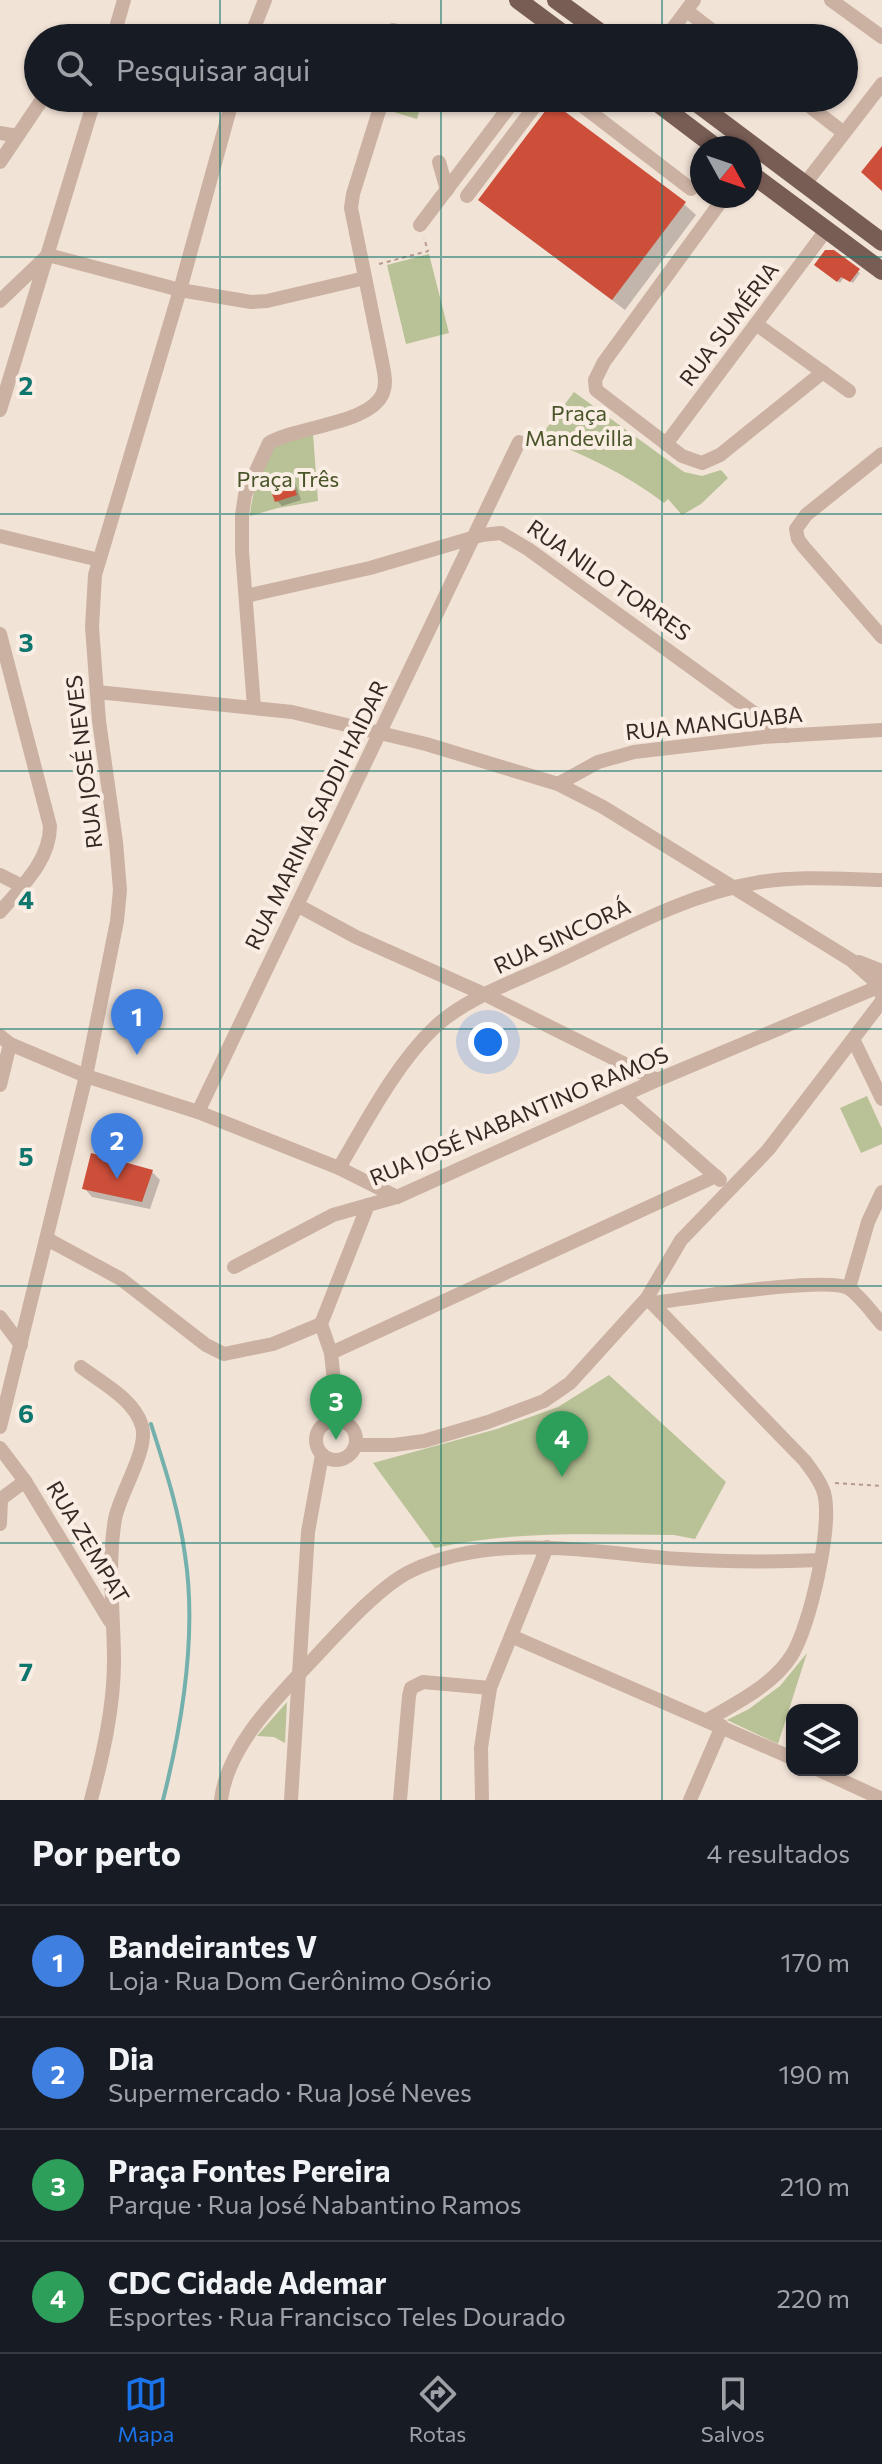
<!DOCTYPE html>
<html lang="pt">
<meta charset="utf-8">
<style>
body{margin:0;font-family:Commissioner,sans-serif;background:#242831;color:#f1f3f6}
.controls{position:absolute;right:24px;bottom:24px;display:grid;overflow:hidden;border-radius:16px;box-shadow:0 2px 6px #0004}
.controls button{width:72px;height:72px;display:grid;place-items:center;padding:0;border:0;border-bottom:2px solid #363941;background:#171b24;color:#f1f3f6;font:40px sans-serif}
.compass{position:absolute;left:690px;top:136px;width:72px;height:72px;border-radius:50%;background:#171b24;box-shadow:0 2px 6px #0004;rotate:130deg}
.you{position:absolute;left:488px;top:1042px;width:28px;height:28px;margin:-20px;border:6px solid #fff;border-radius:50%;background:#1a73e8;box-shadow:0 0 0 12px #1a73e833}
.badge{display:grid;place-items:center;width:52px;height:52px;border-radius:50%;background:#1a73e8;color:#fff;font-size:26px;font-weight:700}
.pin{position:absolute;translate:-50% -66px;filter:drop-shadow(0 2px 4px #0008)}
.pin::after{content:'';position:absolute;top:42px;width:28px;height:24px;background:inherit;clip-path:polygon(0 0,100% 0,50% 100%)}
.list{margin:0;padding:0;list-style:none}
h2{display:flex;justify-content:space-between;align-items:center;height:104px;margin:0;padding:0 32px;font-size:34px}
h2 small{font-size:26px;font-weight:400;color:#9ea1a6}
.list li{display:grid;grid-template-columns:52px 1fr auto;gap:24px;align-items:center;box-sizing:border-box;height:112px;padding:0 32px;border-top:2px solid #363941}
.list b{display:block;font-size:30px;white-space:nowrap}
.list p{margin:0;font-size:26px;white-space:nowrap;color:#9ea1a6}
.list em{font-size:26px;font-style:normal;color:#9ea1a6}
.icon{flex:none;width:44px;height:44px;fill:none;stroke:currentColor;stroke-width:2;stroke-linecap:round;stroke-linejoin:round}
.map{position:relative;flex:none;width:882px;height:1800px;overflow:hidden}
.search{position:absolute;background:#171b24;box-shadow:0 2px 6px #0004;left:24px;right:24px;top:24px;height:88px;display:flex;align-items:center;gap:20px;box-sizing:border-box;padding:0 28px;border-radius:44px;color:#9ea1a6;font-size:30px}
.sheet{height:552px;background:#171b24}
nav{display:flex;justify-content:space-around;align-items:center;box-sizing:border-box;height:112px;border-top:2px solid #363941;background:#171b24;font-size:22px;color:#9ea1a6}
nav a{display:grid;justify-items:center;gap:4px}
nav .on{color:#1a73e8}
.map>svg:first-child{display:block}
</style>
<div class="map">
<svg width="882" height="1800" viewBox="0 0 882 1800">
<rect width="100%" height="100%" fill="#f2e3d7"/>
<g fill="#b8c296">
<polygon points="390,98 423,98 417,119 387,110"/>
<polygon points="429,254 449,333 406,344 387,265"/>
<path d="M574,392L684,472L702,476L721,470L728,478L701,504L682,515L668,499L664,503C626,474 583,454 540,437Z"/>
<path d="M313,434L318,501L278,508L250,516C251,499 260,463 272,450C281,440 300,438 313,434Z"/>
<polygon points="867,1096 882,1129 882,1144 861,1153 840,1108"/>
<path d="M609,1375L726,1482L695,1539L674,1535C594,1535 513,1530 435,1548L373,1463L497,1429L558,1407Z"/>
<polygon points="807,1653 778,1744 727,1720 749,1709 780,1686"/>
<polygon points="287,1702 285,1743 274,1737 257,1736"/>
</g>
<g fill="#0003">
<polygon points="481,200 684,204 696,215 625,310 493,211"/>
<polygon points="833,252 860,273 853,283 844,277 840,283 816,264"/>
<polygon points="290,477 295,482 301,500 282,506 277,501"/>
<polygon points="152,1172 160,1180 150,1209 92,1197 84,1188"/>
</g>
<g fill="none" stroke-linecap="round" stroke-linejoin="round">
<path stroke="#74b1ad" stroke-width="4" d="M151,1424C165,1468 179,1510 185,1555C197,1633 182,1725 163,1800"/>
</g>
<g fill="#cd4f3a">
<polygon points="552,102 686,202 612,300 478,200"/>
<polygon points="882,146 882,191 861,172"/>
<polygon points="825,250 834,250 860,269 850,282 841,277 837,282 814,265"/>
<polygon points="290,475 297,495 275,502 268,482"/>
<polygon points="91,1153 153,1170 142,1202 82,1189"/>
</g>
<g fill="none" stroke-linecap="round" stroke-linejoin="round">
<g stroke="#b69a8d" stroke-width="2" stroke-dasharray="4 4" stroke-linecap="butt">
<polyline points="379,264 428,251 424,238"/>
<polyline points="835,1483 882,1486"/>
</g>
<g stroke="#cbb1a2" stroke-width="14">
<polyline points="831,0 882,37"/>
<polyline points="687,11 722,38"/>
<polyline points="113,38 124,0"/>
<polyline points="250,38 265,0"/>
<polyline points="392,38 393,30"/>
<polyline points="666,38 694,0"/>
<polyline points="572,98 691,189"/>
<polyline points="799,98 844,133"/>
<polyline points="0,133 17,136"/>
<polyline points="0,162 43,98"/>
<polyline points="439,162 447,190"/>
<polyline points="804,185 882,84"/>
<polyline points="467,196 541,98"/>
<polyline points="725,196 604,362 595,380 596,390 682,456 702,463 720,455 823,372"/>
<polyline points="420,225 516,98"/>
<polyline points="0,301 48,255 180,290 251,302 267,301 365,278"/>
<polyline points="756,324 849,391"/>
<polyline points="0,410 95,98"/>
<polyline points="666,444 827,229"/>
<polyline points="882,454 806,515 796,529 798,539 803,546 882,637"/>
<polyline points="0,536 99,560"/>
<polyline points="246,596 370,568 482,535 501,533 528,549 786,736"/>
<path d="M0,634L50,826C50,861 21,887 0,912"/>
<polyline points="97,692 292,712 426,744 558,784 603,807 851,960 878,984 882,996"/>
<path d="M254,707L242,551V515L245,495L269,443C297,426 371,424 383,393C387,383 384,372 382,361L351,208L353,194L383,98"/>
<polyline points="558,784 598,762 634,752 763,737 882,730"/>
<polyline points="0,875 22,886"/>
<polyline points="297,905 356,937 486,995 657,1080"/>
<polyline points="859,962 882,971"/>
<polyline points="0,1036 10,1044 86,1076 198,1112 339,1168 397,1197"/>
<polyline points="854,1041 882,1099"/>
<polyline points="0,1085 10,1044"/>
<polyline points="624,1096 720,1180"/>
<polyline points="198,1112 519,442"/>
<path d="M339,1168C366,1122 396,1064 435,1027C466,998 513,982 552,964C617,934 683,895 755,883C796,875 840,879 882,880"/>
<polyline points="47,1239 121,1279 206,1345 224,1354 273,1344 321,1324"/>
<polyline points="234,1267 333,1215 368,1205"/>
<polyline points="849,1288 868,1222 882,1192"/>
<path d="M647,1298L805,1461C812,1471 821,1481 824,1493C833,1525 810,1626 792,1655C773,1685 738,1702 709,1719"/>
<path d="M652,1303C686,1299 824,1276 848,1288C860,1295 872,1313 882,1324"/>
<polyline points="0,1317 21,1345"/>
<polyline points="331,1353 716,1176"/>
<path d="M81,1367C102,1383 134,1399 142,1426C149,1449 120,1493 115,1519C107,1566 114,1614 114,1661C114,1707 103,1755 91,1800"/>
<circle cx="336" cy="1440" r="20"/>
<polyline points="338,1420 331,1353 321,1324 368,1205 397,1197 657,1080 878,987"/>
<polyline points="0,1427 86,1076 117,921 120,890 116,842 99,721 92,627 95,575 180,290 233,98"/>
<polyline points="356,1445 394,1445 424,1441 488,1422 544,1401 570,1383 647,1298 681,1240 768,1150 882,1001"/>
<polyline points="0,1448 25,1481 1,1499 0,1524"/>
<polyline points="25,1481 110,1621"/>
<polyline points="511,1636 792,1758"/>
<polyline points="819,1770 882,1799"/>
<path d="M221,1800C227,1750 270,1705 304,1669C331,1641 376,1588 411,1571C495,1531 592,1553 681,1559C727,1562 774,1562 820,1560"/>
<polyline points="291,1800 308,1532 322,1455"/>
<polyline points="400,1800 409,1696 411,1688 423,1682 490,1688"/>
<polyline points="482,1800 481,1748 490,1688 547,1547"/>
<polyline points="690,1800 722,1726"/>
</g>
<g stroke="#785d55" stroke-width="18">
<polyline points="518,0 569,38"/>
<polyline points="556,0 608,38"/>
<polyline points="651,98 717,148"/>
<polyline points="690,98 882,242"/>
<polyline points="750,173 882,271"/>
</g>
</g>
<path fill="none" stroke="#0f766e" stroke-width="2" stroke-opacity="0.55" d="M220,0V38M441,0V38M662,0V38M220,98V1800M441,98V1800M662,98V1800M0,257H882M0,514H882M0,771H882M0,1029H882M0,1286H882M0,1543H882"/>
<g text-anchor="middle" stroke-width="8" stroke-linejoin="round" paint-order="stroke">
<g font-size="22" fill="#352925" stroke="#faede3">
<text transform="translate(729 324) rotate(-53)" y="8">RUA SUMÉRIA</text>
<text transform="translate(609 580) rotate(35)" y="8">RUA NILO TORRES</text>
<text transform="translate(714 723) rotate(-6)" y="8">RUA MANGUABA</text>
<text transform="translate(84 762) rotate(-97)" y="8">RUA JOSÉ NEVES</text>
<text transform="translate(316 815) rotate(-64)" y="8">RUA MARINA SADDI HAIDAR</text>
<text transform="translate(562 936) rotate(-25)" y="8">RUA SINCORÁ</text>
<text transform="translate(519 1116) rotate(-23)" y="8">RUA JOSÉ NABANTINO RAMOS</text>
<text transform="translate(88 1542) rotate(59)" y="8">RUA ZEMPAT</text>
</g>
<g font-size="22" fill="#495528" stroke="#faede3">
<text x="579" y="421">Praça<tspan x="579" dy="25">Mandevilla</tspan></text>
<text x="288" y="487">Praça Três</text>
</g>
</g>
<g font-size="26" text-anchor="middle" font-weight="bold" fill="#0f766e" stroke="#faede3" stroke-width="8" stroke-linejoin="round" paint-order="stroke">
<text x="26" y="395">2</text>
<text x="26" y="652">3</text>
<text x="26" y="909">4</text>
<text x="26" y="1166">5</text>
<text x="26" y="1423">6</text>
<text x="26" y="1681">7</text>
</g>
</svg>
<div class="controls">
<button><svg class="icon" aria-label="layers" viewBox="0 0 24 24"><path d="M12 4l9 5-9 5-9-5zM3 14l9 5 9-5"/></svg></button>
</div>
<svg class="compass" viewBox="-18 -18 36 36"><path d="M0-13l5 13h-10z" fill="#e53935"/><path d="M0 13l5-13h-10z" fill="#9ea1a6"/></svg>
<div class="you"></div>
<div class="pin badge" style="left:137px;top:1055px;background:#3f7fe0">1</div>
<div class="pin badge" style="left:117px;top:1179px;background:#3f7fe0">2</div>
<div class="pin badge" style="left:336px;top:1440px;background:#2e9e5b">3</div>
<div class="pin badge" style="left:562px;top:1477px;background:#2e9e5b">4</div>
<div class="search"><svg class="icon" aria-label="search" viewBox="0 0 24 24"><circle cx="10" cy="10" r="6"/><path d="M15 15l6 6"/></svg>Pesquisar aqui</div>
</div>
<section class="sheet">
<h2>Por perto<small>4 resultados</small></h2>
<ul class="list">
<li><span class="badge" style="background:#3f7fe0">1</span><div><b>Bandeirantes V</b><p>Loja · Rua Dom Gerônimo Osório</p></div><em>170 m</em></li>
<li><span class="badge" style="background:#3f7fe0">2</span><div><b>Dia</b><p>Supermercado · Rua José Neves</p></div><em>190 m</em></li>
<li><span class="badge" style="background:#2e9e5b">3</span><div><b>Praça Fontes Pereira</b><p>Parque · Rua José Nabantino Ramos</p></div><em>210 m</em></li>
<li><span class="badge" style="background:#2e9e5b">4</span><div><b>CDC Cidade Ademar</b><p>Esportes · Rua Francisco Teles Dourado</p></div><em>220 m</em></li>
</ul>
</section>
<nav>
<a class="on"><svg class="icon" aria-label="map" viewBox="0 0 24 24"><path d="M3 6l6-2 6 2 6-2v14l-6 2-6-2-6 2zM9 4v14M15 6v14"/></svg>Mapa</a>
<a><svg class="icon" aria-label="directions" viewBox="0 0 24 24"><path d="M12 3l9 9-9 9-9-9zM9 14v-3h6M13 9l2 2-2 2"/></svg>Rotas</a>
<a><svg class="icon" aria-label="saved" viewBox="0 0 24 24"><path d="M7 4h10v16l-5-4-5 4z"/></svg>Salvos</a>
</nav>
